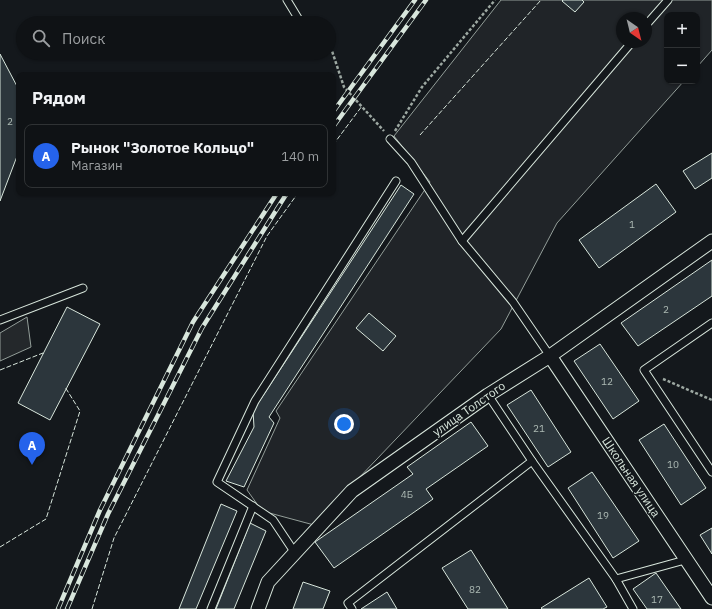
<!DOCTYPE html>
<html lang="ru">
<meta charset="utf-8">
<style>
body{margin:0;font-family:"IBM Plex Sans",sans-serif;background:#181b1e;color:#f1f3f6}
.controls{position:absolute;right:12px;top:12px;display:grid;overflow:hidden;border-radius:8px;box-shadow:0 1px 3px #0004}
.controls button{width:36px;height:36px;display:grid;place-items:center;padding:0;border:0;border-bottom:1px solid #2f3234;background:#0f1215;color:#f1f3f6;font:20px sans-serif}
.compass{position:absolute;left:616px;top:12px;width:36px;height:36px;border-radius:50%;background:#0f1215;box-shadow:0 1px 3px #0004;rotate:145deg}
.you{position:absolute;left:344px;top:424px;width:14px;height:14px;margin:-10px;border:3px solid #fff;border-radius:50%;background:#1a73e8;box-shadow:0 0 0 6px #1a73e833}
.badge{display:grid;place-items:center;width:26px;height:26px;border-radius:50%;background:#2563eb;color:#fff;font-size:13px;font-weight:700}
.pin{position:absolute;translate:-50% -33px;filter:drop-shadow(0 1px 2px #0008)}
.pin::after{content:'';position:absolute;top:21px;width:14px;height:12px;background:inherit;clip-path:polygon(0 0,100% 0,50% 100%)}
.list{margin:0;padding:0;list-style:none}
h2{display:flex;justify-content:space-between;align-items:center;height:52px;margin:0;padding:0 16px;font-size:17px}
h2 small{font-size:13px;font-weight:400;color:#9b9ea0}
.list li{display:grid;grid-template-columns:26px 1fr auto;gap:12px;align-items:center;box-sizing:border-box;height:64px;margin:0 8px 8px;padding:0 8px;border:1px solid #2f3234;border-radius:8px}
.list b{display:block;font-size:15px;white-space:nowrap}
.list p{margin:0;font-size:13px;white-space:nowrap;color:#9b9ea0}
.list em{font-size:13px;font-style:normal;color:#9b9ea0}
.icon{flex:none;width:22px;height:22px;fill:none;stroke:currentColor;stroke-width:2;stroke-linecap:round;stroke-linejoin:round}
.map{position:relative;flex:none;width:712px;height:609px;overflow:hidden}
.search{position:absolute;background:#0f1215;box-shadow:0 1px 3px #0004;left:16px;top:16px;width:320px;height:44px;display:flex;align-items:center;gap:10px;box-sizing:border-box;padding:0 14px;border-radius:22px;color:#9b9ea0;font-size:15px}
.panel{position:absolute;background:#0f1215;box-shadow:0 1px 3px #0004;left:16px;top:72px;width:320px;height:124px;border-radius:8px}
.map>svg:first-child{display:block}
</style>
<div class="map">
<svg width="712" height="609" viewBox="0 0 712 609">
<rect width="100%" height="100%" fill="#14181c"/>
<path fill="#202428" stroke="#939e99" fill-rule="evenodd" d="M501,0H712V50L697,67V15H667V81H684L557,223L501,329L314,525L262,511L247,490L280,418L276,411L430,182L394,136ZM622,18H646V42H622Z"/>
<polygon fill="#24282b" stroke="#939e99" points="27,317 31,347 0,361 0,333"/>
<g fill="#2c363c" stroke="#d8e6dc">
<polygon points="563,0 582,0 584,2 575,12 562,1"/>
<polygon points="0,54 19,90 19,151 0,201"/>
<polygon points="712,153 712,178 695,189 683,171"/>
<polygon points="656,184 676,212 599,268 579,240"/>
<polygon points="401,185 414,194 269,417 274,423 244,487 226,481 254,427 253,411"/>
<polygon points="712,260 712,296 638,346 621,323"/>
<polygon points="67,307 100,324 50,420 18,403"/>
<polygon points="369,313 396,336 383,351 356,328"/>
<polygon points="600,344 639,401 613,419 574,361"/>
<polygon points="531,390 571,452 548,467 507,405"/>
<polygon points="471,422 488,446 426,489 433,499 334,568 315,542 413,474 407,467"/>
<polygon points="664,424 706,488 681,505 639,440"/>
<polygon points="592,472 639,541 613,558 568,488"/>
<polygon points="221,504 237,511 196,609 179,609"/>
<polygon points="250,523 266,531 234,609 216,609"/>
<polygon points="712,528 712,554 700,535"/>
<polygon points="471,550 508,609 468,609 442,568"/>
<polygon points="656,573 681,609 647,609 633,589"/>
<polygon points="589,578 607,607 603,609 542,609 541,608"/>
<polygon points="303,582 330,591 323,609 293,609"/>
<polygon points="387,592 397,609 361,609"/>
</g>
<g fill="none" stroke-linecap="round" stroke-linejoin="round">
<defs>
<g id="service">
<polyline points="287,0 301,23"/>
<polyline points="646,25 668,0"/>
<polyline points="390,139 411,162 462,241 513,302 550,356"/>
<polyline points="462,241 632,42"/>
<polyline points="0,320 83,288"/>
<polyline points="712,323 644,370 712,472"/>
<polyline points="532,461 616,579 633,609"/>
<polyline points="295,553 273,520 217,482 255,401 396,181"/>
<polyline points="616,579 685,560"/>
<polyline points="211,609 253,506"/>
<polyline points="352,609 348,603 532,461 488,395"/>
</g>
<g id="minor">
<polyline points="550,356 712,598"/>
<polyline points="258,609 268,582 352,491 488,395 550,356 712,241"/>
</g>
</defs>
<use href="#service" stroke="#d8e6dc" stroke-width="9"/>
<use href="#minor" stroke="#d8e6dc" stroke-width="15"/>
<g stroke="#9da8a2" stroke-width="2.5" stroke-dasharray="3 2" stroke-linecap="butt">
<polyline points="329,48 332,51 344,87 384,131"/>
<polyline points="395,131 422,87 495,0"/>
<polyline points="663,379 712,400"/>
</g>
<use href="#service" stroke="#14181c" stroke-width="7"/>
<use href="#minor" stroke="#14181c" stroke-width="13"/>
<defs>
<g id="rail">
<polyline points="333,112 415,0"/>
<polyline points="333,127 426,0"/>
<polyline points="58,609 100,510 193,322 277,193"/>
<polyline points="67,609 108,514 202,328 287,193"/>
</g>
</defs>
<use href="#rail" stroke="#d8e6dc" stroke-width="4.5"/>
<use href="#rail" stroke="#14181c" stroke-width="3" stroke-dasharray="9" stroke-linecap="butt"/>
<g stroke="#d8e6dc" stroke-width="1" stroke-dasharray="5 2" stroke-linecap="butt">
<polyline points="420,135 541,0"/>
<polyline points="333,145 362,106"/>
<polyline points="0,370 43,353 44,355"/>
<polyline points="0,547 46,519 80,411 65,387"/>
<polyline points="92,609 114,538 267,236 298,193"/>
</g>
</g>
<g text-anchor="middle" stroke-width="3" stroke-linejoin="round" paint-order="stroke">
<g font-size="10" fill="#adbab4">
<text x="10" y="125">2</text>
<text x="632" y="228">1</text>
<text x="666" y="313">2</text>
<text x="607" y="385">12</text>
<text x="539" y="432">21</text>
<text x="673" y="468">10</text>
<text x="407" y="498">4Б</text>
<text x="603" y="519">19</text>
<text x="475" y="593">82</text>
<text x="657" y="603">17</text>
</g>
<g font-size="12" fill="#d8e6dc" stroke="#14181c">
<text transform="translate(469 409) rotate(-35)" y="4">улица Толстого</text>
<text transform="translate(631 477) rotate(56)" y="4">Школьная улица</text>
</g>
</g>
</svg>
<div class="controls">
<button>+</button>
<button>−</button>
</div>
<svg class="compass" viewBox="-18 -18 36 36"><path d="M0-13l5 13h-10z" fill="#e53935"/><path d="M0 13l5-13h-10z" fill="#9b9ea0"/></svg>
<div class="you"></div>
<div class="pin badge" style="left:32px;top:465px">A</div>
<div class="search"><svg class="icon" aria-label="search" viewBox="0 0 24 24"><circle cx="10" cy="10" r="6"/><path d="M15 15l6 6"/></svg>Поиск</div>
<section class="panel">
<h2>Рядом<small></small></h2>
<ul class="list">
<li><span class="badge">A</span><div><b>Рынок &quot;Золотое Кольцо&quot;</b><p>Магазин</p></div><em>140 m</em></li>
</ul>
</section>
</div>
